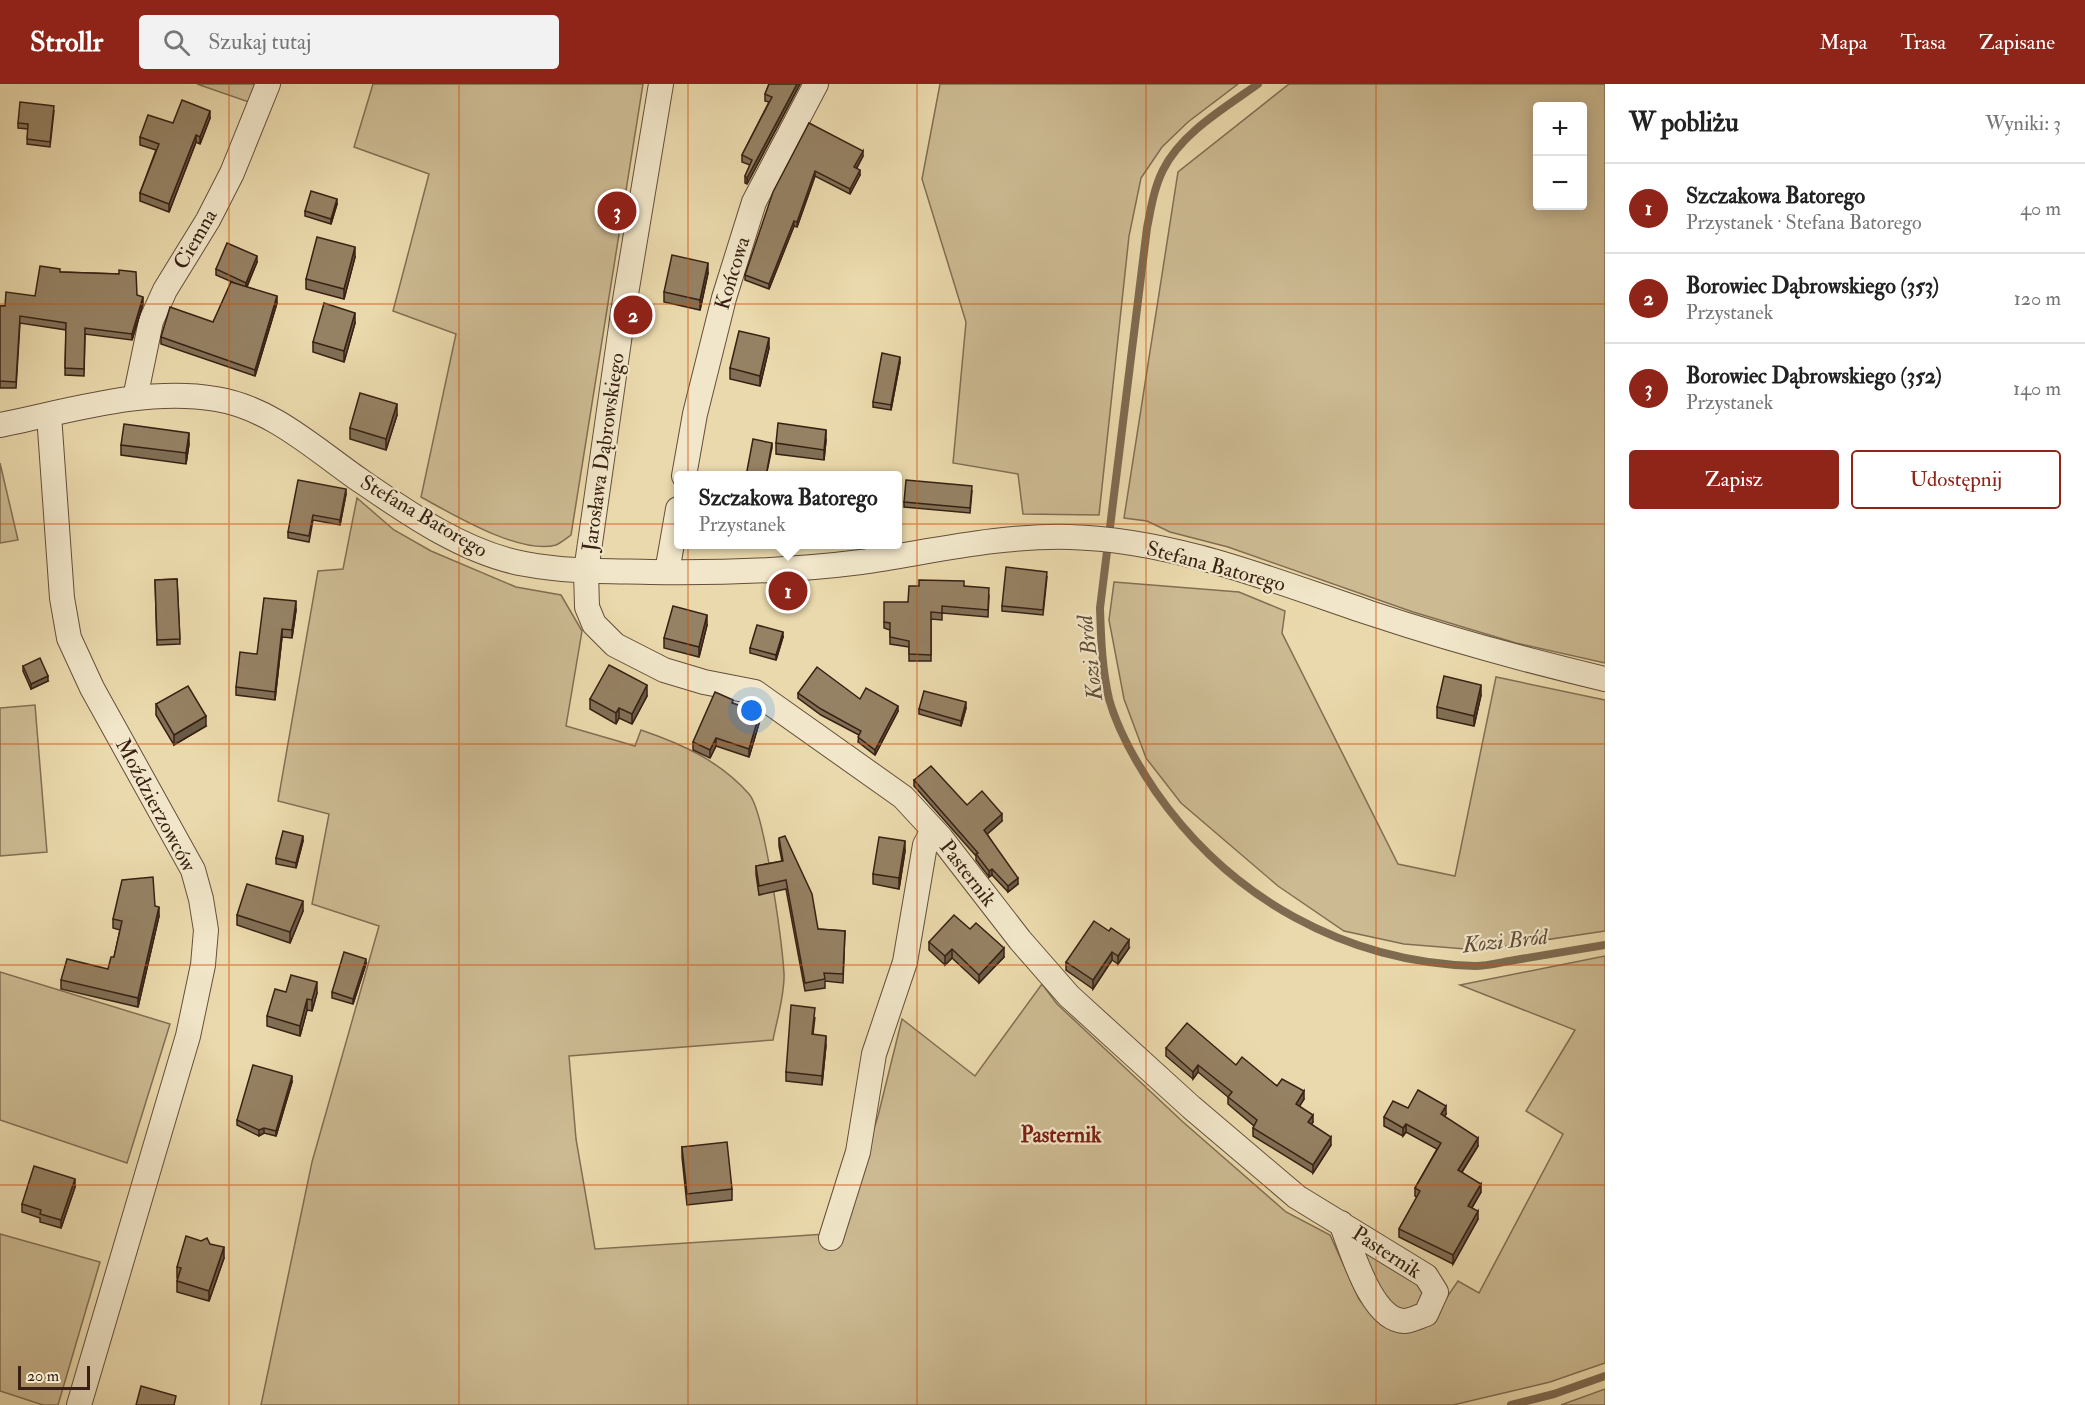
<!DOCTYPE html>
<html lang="pl">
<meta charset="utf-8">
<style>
body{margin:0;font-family:"IM FELL Double Pica",serif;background:#f2f2f2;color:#222}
.controls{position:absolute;right:18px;top:18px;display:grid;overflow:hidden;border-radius:6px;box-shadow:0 3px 15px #0003}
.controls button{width:54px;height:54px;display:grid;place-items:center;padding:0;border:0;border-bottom:2px solid #e0e0e0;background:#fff;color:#222;font:30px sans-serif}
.scale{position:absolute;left:18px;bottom:15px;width:72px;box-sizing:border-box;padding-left:6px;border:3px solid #382114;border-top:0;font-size:16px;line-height:21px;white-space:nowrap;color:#382114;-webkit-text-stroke:4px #f1e6c9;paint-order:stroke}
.you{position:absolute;left:752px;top:627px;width:21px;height:21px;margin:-15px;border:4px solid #fff;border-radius:50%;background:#1a73e8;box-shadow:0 0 0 9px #1a73e833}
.badge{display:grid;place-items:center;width:39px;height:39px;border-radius:50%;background:#8f2418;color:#fff;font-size:20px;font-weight:700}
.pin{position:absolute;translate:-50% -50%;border:3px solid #fff;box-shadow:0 2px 6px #0006}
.popup{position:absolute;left:674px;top:387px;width:228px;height:78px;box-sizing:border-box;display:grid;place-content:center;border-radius:6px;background:#fff;filter:drop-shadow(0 2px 4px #0005);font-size:20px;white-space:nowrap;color:#767676}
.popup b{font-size:22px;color:#222}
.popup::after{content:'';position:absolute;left:50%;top:100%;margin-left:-12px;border:12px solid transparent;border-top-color:#fff}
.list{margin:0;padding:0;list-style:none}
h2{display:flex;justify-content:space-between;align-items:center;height:78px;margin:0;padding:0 24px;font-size:26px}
h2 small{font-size:20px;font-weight:400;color:#767676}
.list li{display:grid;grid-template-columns:39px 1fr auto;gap:18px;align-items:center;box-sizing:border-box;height:90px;padding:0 24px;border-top:2px solid #e0e0e0}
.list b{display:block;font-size:22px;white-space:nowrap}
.list p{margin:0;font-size:20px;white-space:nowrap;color:#767676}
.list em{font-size:20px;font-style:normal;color:#767676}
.actions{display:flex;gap:12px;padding:18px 24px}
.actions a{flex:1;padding:14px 0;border:2px solid #8f2418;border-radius:6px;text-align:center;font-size:21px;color:#8f2418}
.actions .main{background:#8f2418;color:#fff}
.icon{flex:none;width:33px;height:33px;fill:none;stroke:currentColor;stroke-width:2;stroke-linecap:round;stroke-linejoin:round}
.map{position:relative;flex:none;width:1605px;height:1321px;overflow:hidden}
header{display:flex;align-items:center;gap:36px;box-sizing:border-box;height:84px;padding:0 30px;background:#8f2418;color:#fff}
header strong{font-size:28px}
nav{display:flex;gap:33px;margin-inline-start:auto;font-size:21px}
.search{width:420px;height:54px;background:#f2f2f2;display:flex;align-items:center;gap:15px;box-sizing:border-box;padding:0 21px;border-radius:6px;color:#767676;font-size:22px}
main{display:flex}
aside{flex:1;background:#fff}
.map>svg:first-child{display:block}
</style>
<header>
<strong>Strollr</strong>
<div class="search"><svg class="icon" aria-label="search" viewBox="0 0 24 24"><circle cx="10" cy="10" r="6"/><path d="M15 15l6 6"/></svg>Szukaj tutaj</div>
<nav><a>Mapa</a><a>Trasa</a><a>Zapisane</a></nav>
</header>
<main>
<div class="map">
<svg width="1605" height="1321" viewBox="0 0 1605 1321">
<rect width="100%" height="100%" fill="#ead9ac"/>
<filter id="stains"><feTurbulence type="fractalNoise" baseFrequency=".00333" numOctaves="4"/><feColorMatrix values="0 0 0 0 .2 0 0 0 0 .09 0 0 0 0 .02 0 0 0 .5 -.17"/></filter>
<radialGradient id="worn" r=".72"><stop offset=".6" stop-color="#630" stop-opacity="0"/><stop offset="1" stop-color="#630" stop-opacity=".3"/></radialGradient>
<g fill="#ccba92" stroke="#826e53" stroke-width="1.5" fill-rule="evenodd">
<polygon points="197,0 277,0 269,25"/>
<path d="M373,0H643L571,451C567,454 561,459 556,461C520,471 452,430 421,413L456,250L393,227L429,90L354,63Z"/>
<polygon points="940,0 1238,0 1188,38 1162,63 1141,94 1129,152 1099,431 1023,430 1018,390 953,379 966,238 922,95"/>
<path d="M1289,0H1605V579L1516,559L1413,528L1228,463L1170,448L1147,437L1124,434L1178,88ZM1538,22H1582V122H1538Z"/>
<polygon points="0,379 18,456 0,459"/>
<path d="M357,414L394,446L431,467L516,503L561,511L582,547L566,642L635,662L641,646C682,660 720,677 749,710C765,728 782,860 784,889C785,910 777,935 773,956L569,972L576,1055L595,1165L841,1149L878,1032L902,935L975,992L1042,900L1057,920L1183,1038L1286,1128L1330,1151L1359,1215L1379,1238H1430L1458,1197L1479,1209L1563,1050L1526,1027L1575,946L1460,901L1605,872V1279L1550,1298L1453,1321H261L312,1078L379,842L312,820L329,730L278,717L318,487L343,485Z"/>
<polygon points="1114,498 1239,508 1285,527 1282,549 1398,780 1455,792 1496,593 1605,616 1605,847 1478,866 1404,860 1344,847 1278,802 1181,719 1146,674 1124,615 1109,536"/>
<polygon points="35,621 47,768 0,772 0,624"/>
<polygon points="0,888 170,940 127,1079 0,1036"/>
<polygon points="0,1150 100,1178 58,1321 43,1321 0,1307"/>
<polygon points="1360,1164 1420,1200 1425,1207 1416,1227 1391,1225"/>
<polygon points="1605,1305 1605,1321 1561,1321"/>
</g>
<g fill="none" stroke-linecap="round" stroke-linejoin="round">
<g stroke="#7e6a50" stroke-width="8">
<path d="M1258,0C1226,23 1181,49 1163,86C1154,104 1151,124 1147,144L1100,524C1101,555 1102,585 1109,615C1118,647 1137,680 1156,708C1230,814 1345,878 1475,882C1488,882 1502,878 1515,876C1545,871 1575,866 1605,861"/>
<polyline points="1511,1321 1554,1310 1605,1292"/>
</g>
<defs>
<g id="minor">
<path d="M661,0L624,222L586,487L587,523L594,540L615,561L664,586L704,598L755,608L903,713L941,754L1020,856L1069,912L1191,1023L1297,1113L1426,1192L1436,1208L1426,1230C1420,1232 1410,1237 1404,1237C1371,1236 1352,1166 1341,1139"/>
<polyline points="135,314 151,237 165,206 208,136 232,89 268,0"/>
<polyline points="49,331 62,514 69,554 92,604 193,786 201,815 206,846 203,881 188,952 79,1321"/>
<path d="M0,341C70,327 144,303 216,315C272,324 316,366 361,397C409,430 467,470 525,480C567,488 609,487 651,488C722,489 791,487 861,478C930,468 1000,451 1070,453C1174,456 1272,496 1370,529C1448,555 1525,576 1605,595"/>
<polyline points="684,392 695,330 724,214 754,118 816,0"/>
<polyline points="667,488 678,425"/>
<polyline points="831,1154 858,1068 874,970 905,878 925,761 933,746"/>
</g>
</defs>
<use href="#minor" stroke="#644f3a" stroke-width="26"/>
<use href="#minor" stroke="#f1e6c9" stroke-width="24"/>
</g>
<g fill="#806f55" stroke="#382114" stroke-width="1.5">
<polygon points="769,0 800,0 747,100 745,99 745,92 750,81 742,78 742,71 769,18 765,17 765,10"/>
<polygon points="54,27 50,63 27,60 28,45 18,44 18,39"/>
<polygon points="210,34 200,60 196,58 169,128 140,117 140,109 156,66 140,61 140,53 173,39"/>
<polygon points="809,39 863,72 857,84 860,91 850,110 815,92 797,143 794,142 769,205 745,196 745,191"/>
<polygon points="337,120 331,140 305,132 305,127"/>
<polygon points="355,173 344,215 306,205 306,195"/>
<polygon points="257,178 247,203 277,219 255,292 161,260 161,253 213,238 237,200 216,191 216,185"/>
<polygon points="60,188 119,190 137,211 143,220 132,256 85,250 84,292 65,291 66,246 20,239 16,304 0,304 0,222 5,222 35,212"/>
<polygon points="708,189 700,226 664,218 664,208"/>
<polygon points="355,239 344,278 313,268 313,258"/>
<polygon points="769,264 760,302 730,295 730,284"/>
<polygon points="900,278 891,326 873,323 873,318"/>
<polygon points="397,331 386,366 350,355 350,344"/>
<polygon points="826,356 824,376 776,370 776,359"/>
<polygon points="189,360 186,380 121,371 121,361"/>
<polygon points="972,407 970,429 904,423 904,418"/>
<polygon points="346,410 340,441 313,436 309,458 288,454 288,448"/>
<polygon points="1047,493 1043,531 1002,527 1002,522"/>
<polygon points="177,495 180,560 157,561 155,496"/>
<polygon points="964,502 989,511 988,533 942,529 942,536 931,535 931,577 909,577 909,563 890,560 890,546 884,544 884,538 908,518"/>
<polygon points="296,526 292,554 282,553 275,616 236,611 236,603 257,570"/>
<polygon points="707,541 699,573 664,564 664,554"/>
<polygon points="783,553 776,576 750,569 750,564"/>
<polygon points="23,582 48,597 31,605 23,587"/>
<polygon points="798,609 860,615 898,627 875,671 858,658 859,651 821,631 798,614"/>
<polygon points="1481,611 1474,642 1437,634 1437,623"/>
<polygon points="647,612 632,640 619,634 616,640 590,625 590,615"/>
<polygon points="733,619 760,636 749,673 716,662 710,674 693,666 693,658"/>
<polygon points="156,620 206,642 174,661 156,631"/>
<polygon points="966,624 961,642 919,630 919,625"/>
<polygon points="914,696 1002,737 987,750 1018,800 1008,808 992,791 989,793 976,776 976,772 914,702"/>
<polygon points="779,754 818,845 845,847 843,899 825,897 825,904 805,907 786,805 759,811 756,790 756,782 782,777 779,762"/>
<polygon points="303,757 296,784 276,780 276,774"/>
<polygon points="905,767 899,805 873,800 873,790"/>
<polygon points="155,822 159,832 138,923 61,905 61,896 108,885 114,873 120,846 113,844 113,835"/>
<polygon points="303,827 290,859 237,841 237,831"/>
<polygon points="970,845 1004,873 979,899 952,874 945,881 929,866 929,858"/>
<polygon points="1129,864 1118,880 1112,876 1093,905 1066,886 1066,878"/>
<polygon points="366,880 353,920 332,914 332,908"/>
<polygon points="286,908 317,909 312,927 307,926 300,952 267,942 267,932"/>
<polygon points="815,933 813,950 826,961 822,1001 786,997 786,988"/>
<polygon points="1166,964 1236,981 1304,1015 1299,1022 1313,1038 1311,1040 1331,1061 1313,1089 1253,1052 1253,1044 1254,1042 1228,1020 1228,1013 1198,988 1193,995 1166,972"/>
<polygon points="292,998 276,1052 264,1049 259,1052 237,1041 237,1036"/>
<polygon points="1408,1024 1446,1030 1444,1032 1478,1062 1462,1088 1481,1108 1472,1124 1478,1135 1453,1180 1399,1153 1399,1145 1417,1113 1415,1112 1415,1104 1437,1065 1406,1048 1403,1052 1384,1042 1384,1033"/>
<polygon points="682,1063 732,1105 732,1116 687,1121 682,1073"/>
<polygon points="75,1103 61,1144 40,1138 40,1134 22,1128 22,1120"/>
<polygon points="210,1160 224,1174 209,1217 177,1208 177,1197 178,1194 177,1194 177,1183"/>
</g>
<g fill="#685a45" stroke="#382114" stroke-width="1.5">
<polygon points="797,0 800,0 747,100 747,94"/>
<polygon points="210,27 210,34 200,60 200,53"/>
<polygon points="196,51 196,58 169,128 169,120"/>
<polygon points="863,67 863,72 854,88 854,83"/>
<polygon points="860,86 860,91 850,110 850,105"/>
<polygon points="815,87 815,92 797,143 797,138"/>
<polygon points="337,115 337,120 331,140 331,135"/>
<polygon points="794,137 794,142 769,205 769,200"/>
<polygon points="355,163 355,173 344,215 344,205"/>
<polygon points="257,172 257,178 246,204 246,199"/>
<polygon points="708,179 708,189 700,226 700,216"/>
<polygon points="277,212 277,219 255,292 255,286"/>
<polygon points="143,213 143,220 132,256 132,250"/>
<polygon points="355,229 355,239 344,278 344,267"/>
<polygon points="769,254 769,264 760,302 760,292"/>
<polygon points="900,273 900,278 891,326 891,321"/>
<polygon points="397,320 397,331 386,366 386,355"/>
<polygon points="826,346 826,356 824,376 824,366"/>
<polygon points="189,349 189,360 186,380 186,369"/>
<polygon points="772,359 772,364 766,392"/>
<polygon points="346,405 346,410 340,441 340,436"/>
<polygon points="296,517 296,526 292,554 292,546"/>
<polygon points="707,531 707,541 699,573 699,563"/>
<polygon points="282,545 282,553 275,616 275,608"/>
<polygon points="783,548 783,553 776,576 776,571"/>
<polygon points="48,592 48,597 31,605 31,600"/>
<polygon points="647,601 647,612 632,640 632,630"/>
<polygon points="1481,601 1481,611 1474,642 1474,632"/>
<polygon points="966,618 966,624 961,642 961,637"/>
<polygon points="898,622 898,627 875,671 875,666"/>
<polygon points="619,624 619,634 616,640 616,629"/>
<polygon points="760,628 760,636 749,673 749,665"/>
<polygon points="206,632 206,642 174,661 174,651"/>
<polygon points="716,654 716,662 710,674 710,666"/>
<polygon points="1002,730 1002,737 984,753 984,746"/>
<polygon points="303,752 303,757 296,784 296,779"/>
<polygon points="905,757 905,767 899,805 899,794"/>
<polygon points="992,785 992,791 989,793 989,787"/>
<polygon points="1018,794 1018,800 1008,808 1008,802"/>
<polygon points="303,817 303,827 290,859 290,848"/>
<polygon points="159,823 159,832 138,923 138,914"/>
<polygon points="1129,856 1129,864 1118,880 1118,872"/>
<polygon points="1004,864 1004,873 979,899 979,891"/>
<polygon points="952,865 952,874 945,881 945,872"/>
<polygon points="1112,868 1112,876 1093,905 1093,896"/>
<polygon points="366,875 366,880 353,920 353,915"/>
<polygon points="317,898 317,909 312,927 312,916"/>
<polygon points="307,915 307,926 300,952 300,942"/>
<polygon points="826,952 826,961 822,1001 822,992"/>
<polygon points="1198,981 1198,988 1193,995 1193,988"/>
<polygon points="292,992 292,998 276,1052 276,1047"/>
<polygon points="1304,1007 1304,1015 1296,1028 1296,1020"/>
<polygon points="1446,1022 1446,1030 1441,1038 1441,1030"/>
<polygon points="1313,1031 1313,1038 1308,1046 1308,1038"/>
<polygon points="1406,1040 1406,1048 1403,1052 1403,1044"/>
<polygon points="264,1044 264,1049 259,1052 259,1046"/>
<polygon points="1331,1053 1331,1061 1313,1089 1313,1081"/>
<polygon points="1478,1054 1478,1062 1458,1094 1458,1086"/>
<polygon points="75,1095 75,1103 61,1144 61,1136"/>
<polygon points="1481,1100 1481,1108 1468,1130 1468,1122"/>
<polygon points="1478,1127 1478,1135 1453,1180 1453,1171"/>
<polygon points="224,1163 224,1174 209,1217 209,1207"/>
</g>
<g fill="#958163" stroke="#382114" stroke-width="1.5">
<polygon points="769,0 797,0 747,94 745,92 752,76 742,71 772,13 765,10"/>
<polygon points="182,16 210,27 200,53 196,51 169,120 140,109 159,60 140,53 148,31 173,39"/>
<polygon points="20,18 54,22 50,58 27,55 28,40 18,39"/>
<polygon points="809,39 863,67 854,83 860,86 850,105 815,87 797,138 794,137 769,200 745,191 773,108"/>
<polygon points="311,107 337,115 331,135 305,127"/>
<polygon points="317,153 355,163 344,205 306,195"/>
<polygon points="227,159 257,172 246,199 216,185"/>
<polygon points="672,171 708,179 700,216 664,208"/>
<polygon points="40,182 60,185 60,188 119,190 119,186 136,188 137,211 143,213 132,250 85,244 84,285 65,284 66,239 20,232 16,298 0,297 0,222 5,222 6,208 35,212"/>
<polygon points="231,198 277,212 255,286 161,253 170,223 213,238"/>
<polygon points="324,219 355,229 344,267 313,258"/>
<polygon points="739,247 769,254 760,292 730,284"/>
<polygon points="882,269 900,273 891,321 873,318"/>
<polygon points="360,309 397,320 386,355 350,344"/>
<polygon points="778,339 826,346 824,366 776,359"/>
<polygon points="124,340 189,349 186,369 121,361"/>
<polygon points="753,355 772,359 766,392 746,392"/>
<polygon points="298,396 346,405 340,436 313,431 309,452 288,448"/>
<polygon points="906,396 972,402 970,424 904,418"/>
<polygon points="1006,483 1047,488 1043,526 1002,522"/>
<polygon points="177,495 180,555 157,556 155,496"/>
<polygon points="919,496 964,497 964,502 989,504 988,526 942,522 942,529 931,528 931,571 909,570 909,557 890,553 890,539 884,538 884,518 908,518 909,502 919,502"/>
<polygon points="264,514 296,517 292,546 282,545 275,608 236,603 240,568 257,570"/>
<polygon points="673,522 707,531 699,563 664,554"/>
<polygon points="757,541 783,548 776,571 750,564"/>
<polygon points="40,574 48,592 31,600 23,582"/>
<polygon points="609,581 647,601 632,630 619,624 616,629 590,615"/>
<polygon points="817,583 860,615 866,604 898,622 875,666 858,653 861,647 821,625 798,609"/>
<polygon points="1444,592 1481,601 1474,632 1437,623"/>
<polygon points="188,602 206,632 174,651 156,620"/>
<polygon points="924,607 966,618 961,637 919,625"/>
<polygon points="715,608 733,616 732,619 760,628 749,665 716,654 710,666 693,658"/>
<polygon points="931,682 967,721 982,707 1002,730 984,746 1018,794 1008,802 992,785 989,787 976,770 978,769 914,696"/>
<polygon points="283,747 303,752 296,779 276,774"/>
<polygon points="785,752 812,810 818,845 845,847 843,890 824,889 825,895 805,899 786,796 759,802 756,782 783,777 779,754"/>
<polygon points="879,753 905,757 899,794 873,790"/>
<polygon points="153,793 155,822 159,823 138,914 61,896 67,875 108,885 111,873 114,873 122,837 113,835 122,796"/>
<polygon points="247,800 303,817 290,848 237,831"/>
<polygon points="954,831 970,845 976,839 1004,864 979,891 952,865 945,872 929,858"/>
<polygon points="1094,837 1109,847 1111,844 1129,856 1118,872 1112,868 1093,896 1066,878"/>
<polygon points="344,868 366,875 353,915 332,908"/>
<polygon points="291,891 317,898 312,916 307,915 300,942 267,932 275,905 286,908"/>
<polygon points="791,921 815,924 812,950 826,952 822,992 786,988"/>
<polygon points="1187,939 1236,981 1242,973 1277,1002 1282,995 1304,1007 1296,1020 1313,1031 1308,1038 1331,1053 1313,1081 1253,1044 1257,1036 1228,1013 1232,1008 1198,981 1193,988 1166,964"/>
<polygon points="253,981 292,992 276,1047 264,1044 259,1046 237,1036"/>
<polygon points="1418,1006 1446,1022 1441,1030 1478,1054 1458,1086 1481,1100 1468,1122 1478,1127 1453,1171 1399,1145 1420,1107 1415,1104 1441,1059 1406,1040 1403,1044 1384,1033 1393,1017 1408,1024"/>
<polygon points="727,1058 732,1105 687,1110 682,1063"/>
<polygon points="34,1082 75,1095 61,1136 40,1130 41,1126 22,1120"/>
<polygon points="186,1152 201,1157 207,1154 210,1160 224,1163 209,1207 177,1197 181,1184 177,1183"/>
<polygon points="141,1302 176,1312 174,1321 136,1321"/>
</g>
<path fill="none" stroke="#ce510d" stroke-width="1.5" stroke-opacity="0.55" d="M229,0V1321M459,0V1321M688,0V1321M917,0V1321M1146,0V1321M1376,0V1321M0,220H1605M0,440H1605M0,660H1605M0,881H1605M0,1101H1605"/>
<g text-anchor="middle" stroke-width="4.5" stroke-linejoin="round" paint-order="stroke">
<g font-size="21" fill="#382114" stroke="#f1e6c9">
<text transform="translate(195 155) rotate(-60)" y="7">Ciemna</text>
<text transform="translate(732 189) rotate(-73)" y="7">Końcowa</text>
<text transform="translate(603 368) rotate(-82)" y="7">Jarosława Dąbrowskiego</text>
<text transform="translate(424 432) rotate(30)" y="7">Stefana Batorego</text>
<text transform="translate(1216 482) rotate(15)" y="7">Stefana Batorego</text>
<text transform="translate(156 721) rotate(62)" y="7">Moździerzowców</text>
<text transform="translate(968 789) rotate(52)" y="7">Pasternik</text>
<text transform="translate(1387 1168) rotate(33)" y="7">Pasternik</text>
</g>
<g font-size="22" font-style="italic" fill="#614b37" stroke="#f1e6c9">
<text transform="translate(1089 574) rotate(-97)" y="8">Kozi Bród</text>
<text transform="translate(1505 856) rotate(-6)" y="8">Kozi Bród</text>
</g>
<g font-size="22" font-weight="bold" fill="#7a1f14" stroke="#f1e6c9">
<text x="1061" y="1058">Pasternik</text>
</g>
</g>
<rect width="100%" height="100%" filter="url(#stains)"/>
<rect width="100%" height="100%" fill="url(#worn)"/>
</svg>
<div class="controls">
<button>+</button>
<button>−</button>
</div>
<div class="scale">20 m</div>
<div class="you"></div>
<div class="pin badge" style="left:788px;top:507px">1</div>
<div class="popup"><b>Szczakowa Batorego</b>Przystanek</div>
<div class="pin badge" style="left:633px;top:231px">2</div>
<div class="pin badge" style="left:617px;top:127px">3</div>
</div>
<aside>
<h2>W pobliżu<small>Wyniki: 3</small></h2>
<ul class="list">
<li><span class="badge">1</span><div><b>Szczakowa Batorego</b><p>Przystanek · Stefana Batorego</p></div><em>40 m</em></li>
<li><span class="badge">2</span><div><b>Borowiec Dąbrowskiego (353)</b><p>Przystanek</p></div><em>120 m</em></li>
<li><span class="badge">3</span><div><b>Borowiec Dąbrowskiego (352)</b><p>Przystanek</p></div><em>140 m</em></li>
</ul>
<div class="actions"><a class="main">Zapisz</a><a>Udostępnij</a></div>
</aside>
</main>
